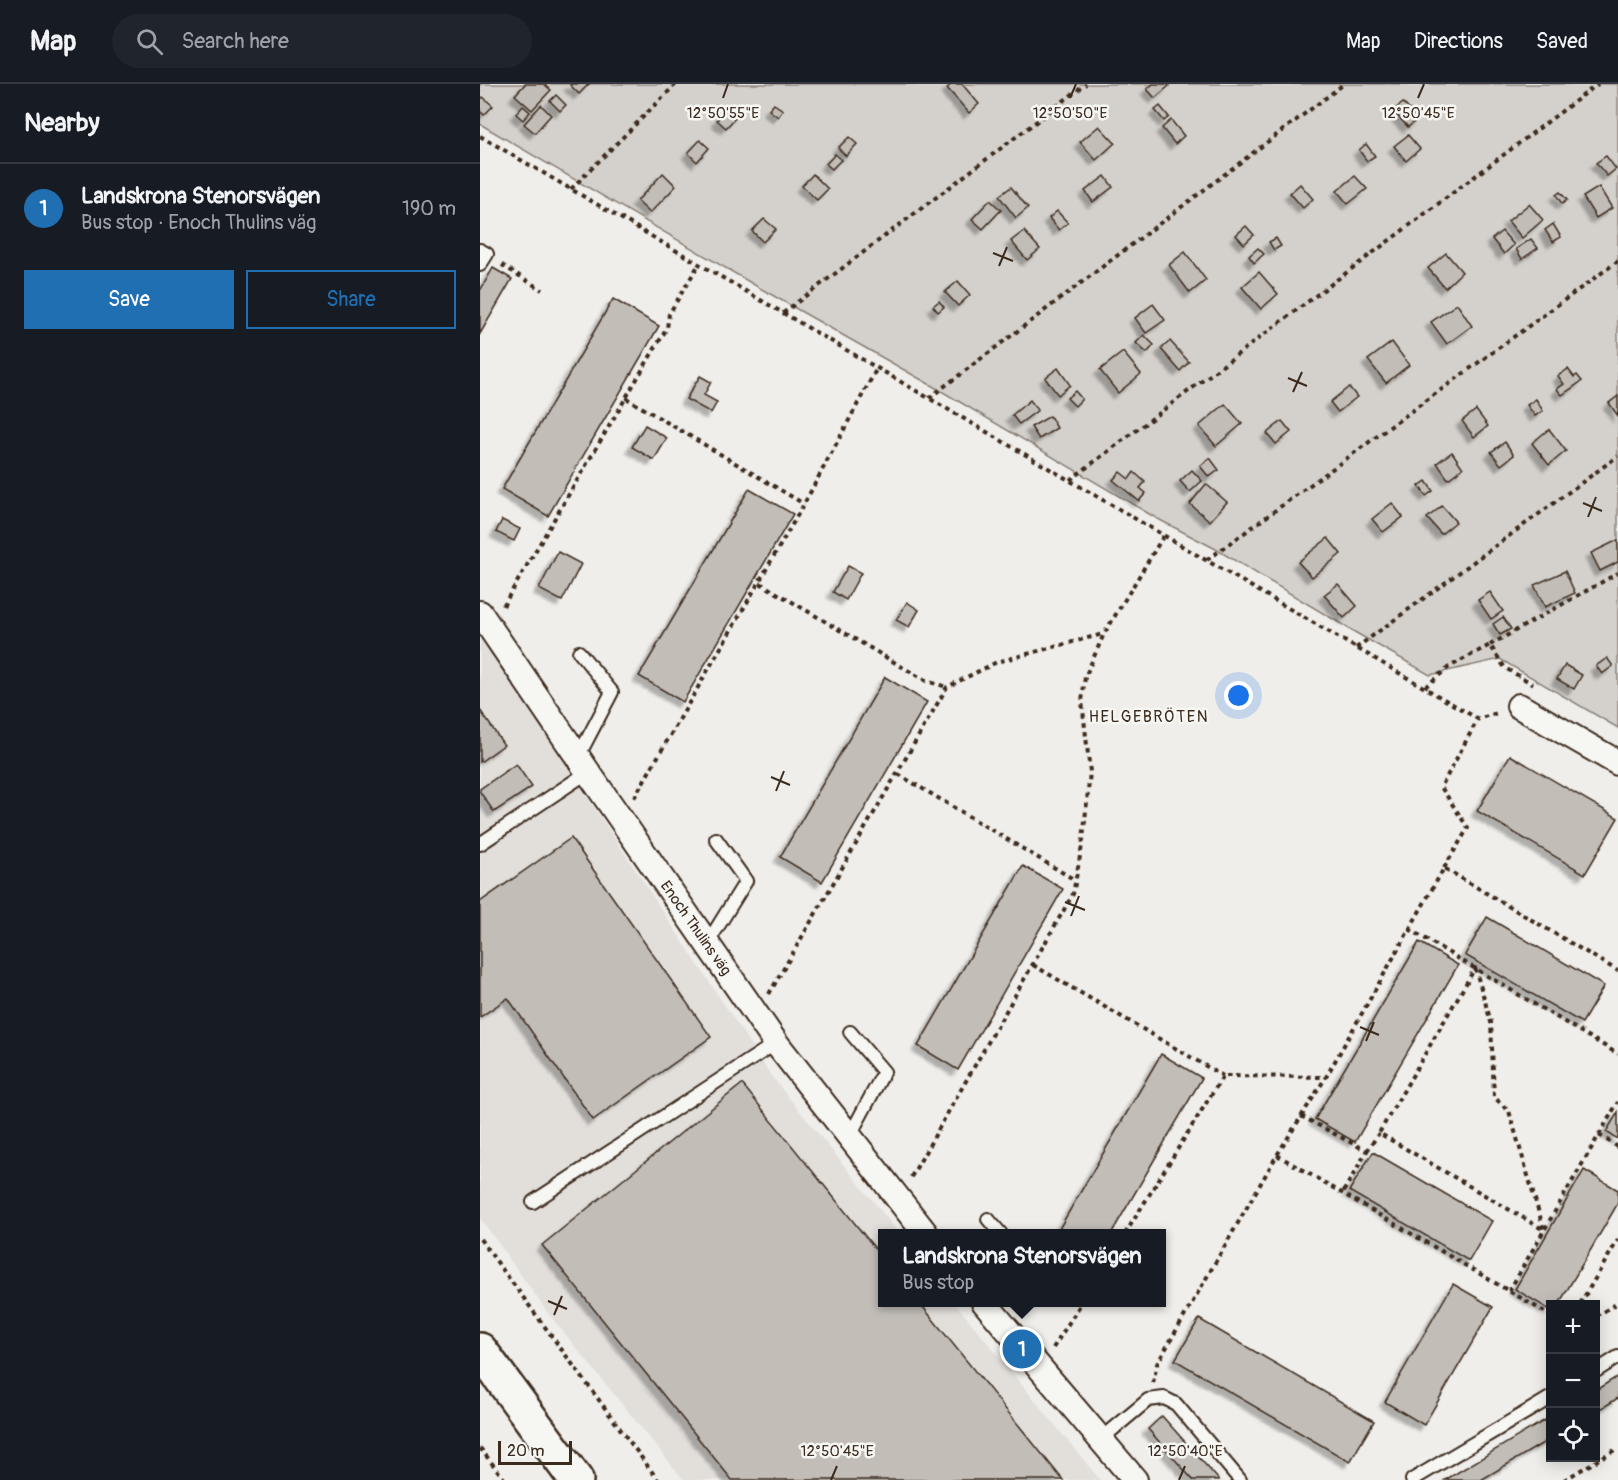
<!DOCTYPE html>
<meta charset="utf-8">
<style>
body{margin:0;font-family:Pangolin,sans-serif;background:#20242c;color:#f1f3f6}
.controls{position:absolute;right:18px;bottom:18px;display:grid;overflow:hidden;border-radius:0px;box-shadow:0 3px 15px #0003}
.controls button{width:54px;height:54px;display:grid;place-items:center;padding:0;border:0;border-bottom:2px solid #363941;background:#171b24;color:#f1f3f6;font:30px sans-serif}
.scale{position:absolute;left:18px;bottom:15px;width:74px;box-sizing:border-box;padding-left:6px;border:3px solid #3b2a1e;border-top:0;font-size:16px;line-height:21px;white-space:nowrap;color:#3b2a1e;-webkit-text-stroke:4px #f6f6f2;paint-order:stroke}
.you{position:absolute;left:759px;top:612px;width:21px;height:21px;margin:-15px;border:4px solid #fff;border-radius:50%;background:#1a73e8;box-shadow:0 0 0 9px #1a73e833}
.badge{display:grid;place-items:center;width:39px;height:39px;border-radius:50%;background:#1f6fb2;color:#fff;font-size:20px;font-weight:700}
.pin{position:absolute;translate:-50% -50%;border:3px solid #fff;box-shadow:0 2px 6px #0006}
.popup{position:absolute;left:398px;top:1145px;width:288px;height:78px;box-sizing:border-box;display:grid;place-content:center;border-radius:0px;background:#171b24;filter:drop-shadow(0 2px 4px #0005);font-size:20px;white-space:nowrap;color:#9ea1a6}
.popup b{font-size:22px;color:#f1f3f6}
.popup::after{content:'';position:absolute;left:50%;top:100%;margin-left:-12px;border:12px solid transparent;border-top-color:#171b24}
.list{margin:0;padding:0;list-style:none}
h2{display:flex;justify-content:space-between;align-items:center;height:78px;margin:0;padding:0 24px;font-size:26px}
h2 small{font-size:20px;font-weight:400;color:#9ea1a6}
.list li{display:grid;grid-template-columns:39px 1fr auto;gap:18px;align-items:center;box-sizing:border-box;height:90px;padding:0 24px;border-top:2px solid #363941}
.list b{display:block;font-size:22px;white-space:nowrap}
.list p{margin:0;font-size:20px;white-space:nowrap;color:#9ea1a6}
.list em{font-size:20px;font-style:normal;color:#9ea1a6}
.actions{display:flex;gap:12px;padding:18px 24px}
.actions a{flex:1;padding:14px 0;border:2px solid #1f6fb2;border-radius:0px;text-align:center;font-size:21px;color:#1f6fb2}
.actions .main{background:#1f6fb2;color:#fff}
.icon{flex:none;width:33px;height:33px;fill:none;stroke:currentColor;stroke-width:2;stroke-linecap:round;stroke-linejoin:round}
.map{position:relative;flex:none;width:1138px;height:1396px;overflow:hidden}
header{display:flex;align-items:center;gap:36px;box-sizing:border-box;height:84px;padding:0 30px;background:#171b24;border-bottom:2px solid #363941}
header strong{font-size:28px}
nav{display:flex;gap:33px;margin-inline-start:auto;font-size:21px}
.search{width:420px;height:54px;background:#20242c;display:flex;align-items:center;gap:15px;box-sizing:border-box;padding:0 21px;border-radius:33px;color:#9ea1a6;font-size:22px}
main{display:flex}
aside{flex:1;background:#171b24}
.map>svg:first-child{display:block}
</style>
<header>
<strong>Map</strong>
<div class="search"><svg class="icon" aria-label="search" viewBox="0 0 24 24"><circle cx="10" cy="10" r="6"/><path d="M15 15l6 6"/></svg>Search here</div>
<nav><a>Map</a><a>Directions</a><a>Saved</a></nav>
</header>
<main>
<aside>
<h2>Nearby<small></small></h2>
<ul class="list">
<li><span class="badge">1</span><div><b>Landskrona Stenorsvägen</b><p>Bus stop · Enoch Thulins väg</p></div><em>190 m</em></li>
</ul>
<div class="actions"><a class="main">Save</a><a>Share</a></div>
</aside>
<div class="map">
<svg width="1138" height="1396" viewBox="0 0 1138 1396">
<defs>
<filter id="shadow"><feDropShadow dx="-5.5" dy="5.5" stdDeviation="1.5" flood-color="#0004"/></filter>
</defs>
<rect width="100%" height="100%" fill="#efeeea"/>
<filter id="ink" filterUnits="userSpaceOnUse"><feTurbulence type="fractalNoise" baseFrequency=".0167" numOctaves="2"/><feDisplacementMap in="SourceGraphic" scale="12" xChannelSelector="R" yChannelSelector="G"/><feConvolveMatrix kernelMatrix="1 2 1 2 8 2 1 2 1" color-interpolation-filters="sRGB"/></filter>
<g filter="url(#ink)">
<polygon fill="#e2dfdb" points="0,550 292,993 419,1149 402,1150 402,1218 475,1219 620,1396 204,1396 71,1233 0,1134"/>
<polygon fill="#d4d1cc" stroke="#887e75" stroke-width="1.5" points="0,0 1138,0 1138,644 1020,575 950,591 878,550 734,464 676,434 463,308 278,203 0,40"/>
<g fill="#c2bdb7" stroke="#3b2a1e" stroke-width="1.5" filter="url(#shadow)">
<polygon points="45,0 64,0 71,6 52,26 35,11"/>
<polygon points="91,0 109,0 99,10 90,1"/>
<polygon points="472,0 482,0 499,20 489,29 467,4"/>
<polygon points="673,0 687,0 689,2 675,14 667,5"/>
<polygon points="76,11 86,21 80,27 70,17"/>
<polygon points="3,13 13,22 4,31 0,27 0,16"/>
<polygon points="923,19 938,35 928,43 913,27"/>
<polygon points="294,20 303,26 298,33 289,26"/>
<polygon points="61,21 71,31 55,49 44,40"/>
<polygon points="43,22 50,28 43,36 36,30"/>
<polygon points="680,22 689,33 684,37 675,26"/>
<polygon points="249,23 258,31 246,44 237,36"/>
<polygon points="691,36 704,52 695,60 682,44"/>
<polygon points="619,42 635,59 616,76 600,58"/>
<polygon points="928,51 940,65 926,77 914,62"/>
<polygon points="369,53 377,60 366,72 358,64"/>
<polygon points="220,56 229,64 217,78 208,69"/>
<polygon points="886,60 895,72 887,77 879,66"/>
<polygon points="355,70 361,76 352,85 346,80"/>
<polygon points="1126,72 1136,85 1127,92 1116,79"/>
<polygon points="183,89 196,102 170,129 157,117"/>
<polygon points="333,90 348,105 337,116 322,102"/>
<polygon points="625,92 633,103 613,118 605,107"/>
<polygon points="875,92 887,105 868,120 857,107"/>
<polygon points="820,100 833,115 823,124 810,109"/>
<polygon points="531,103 548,124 536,134 519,112"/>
<polygon points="1119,103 1132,124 1116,134 1103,113"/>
<polygon points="1080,108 1087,116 1082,120 1076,111"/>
<polygon points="510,116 521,126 503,145 492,135"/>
<polygon points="1049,120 1063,136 1042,154 1028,137"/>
<polygon points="577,127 588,139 579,146 569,134"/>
<polygon points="284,135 296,145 283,158 272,147"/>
<polygon points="1073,140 1081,153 1073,158 1065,146"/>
<polygon points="766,142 774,151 764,160 756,151"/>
<polygon points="544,147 560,165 547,176 531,157"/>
<polygon points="1022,147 1034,161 1024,170 1012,155"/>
<polygon points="796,154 801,162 794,166 789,158"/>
<polygon points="1051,155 1058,164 1042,175 1036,165"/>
<polygon points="778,164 784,170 774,179 769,172"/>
<polygon points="705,168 726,196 710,209 689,181"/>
<polygon points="966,169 982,188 965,204 948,184"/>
<polygon points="13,184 32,195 0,250 0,207"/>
<polygon points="779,188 798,210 781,225 762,203"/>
<polygon points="478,197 490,211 478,222 465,208"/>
<polygon points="133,215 179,242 68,432 22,405"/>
<polygon points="459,217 464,223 458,228 453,222"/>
<polygon points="673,220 685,236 666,249 655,234"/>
<polygon points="977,220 992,242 967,260 951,238"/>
<polygon points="664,251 674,261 667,269 656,259"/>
<polygon points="690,257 709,278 700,287 681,265"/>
<polygon points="912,258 929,281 906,299 888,276"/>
<polygon points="643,268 661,290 638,309 620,286"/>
<polygon points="578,284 590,301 578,311 565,294"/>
<polygon points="1088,285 1094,293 1097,291 1102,297 1082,311 1077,305 1084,300 1078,292"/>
<polygon points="220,292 231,298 224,311 237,318 231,329 206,315"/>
<polygon points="869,303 877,313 858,328 850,318"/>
<polygon points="595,307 602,315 595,322 587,314"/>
<polygon points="1138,312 1138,332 1129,319"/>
<polygon points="1056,315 1063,327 1055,332 1047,321"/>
<polygon points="550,316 558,326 539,340 532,331"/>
<polygon points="745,320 762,340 736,362 719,342"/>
<polygon points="996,326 1008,342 994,353 982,337"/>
<polygon points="570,332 577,344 559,355 551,343"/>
<polygon points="802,337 811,348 796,360 787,349"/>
<polygon points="165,341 187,354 174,376 152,363"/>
<polygon points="1069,345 1086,367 1069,381 1052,359"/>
<polygon points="1025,358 1034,371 1021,381 1011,368"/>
<polygon points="972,368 983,384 968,395 957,379"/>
<polygon points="730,374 739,386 729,393 720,382"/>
<polygon points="712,386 722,397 710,408 700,397"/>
<polygon points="640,388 649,395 654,388 665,398 660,404 666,409 659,417 633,396"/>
<polygon points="946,397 953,407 946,412 939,402"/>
<polygon points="726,400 747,418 730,437 710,420"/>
<polygon points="269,405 313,430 203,618 159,592"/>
<polygon points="912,419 923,433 903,448 892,435"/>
<polygon points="962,422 976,438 961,450 947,434"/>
<polygon points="22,436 40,445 34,457 16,448"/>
<polygon points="848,454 861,470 832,493 818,478"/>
<polygon points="1138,456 1138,478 1120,487 1111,469"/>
<polygon points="78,468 101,480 82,517 59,505"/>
<polygon points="368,482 381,489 366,516 353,508"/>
<polygon points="1085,487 1095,509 1065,523 1054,501"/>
<polygon points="858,500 877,522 864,534 844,511"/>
<polygon points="1010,508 1023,527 1011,535 998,516"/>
<polygon points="427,518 439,526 429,543 416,536"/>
<polygon points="1023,533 1031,545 1020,551 1013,540"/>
<polygon points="1127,574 1133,582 1122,590 1116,582"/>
<polygon points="1085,581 1102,591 1094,605 1077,595"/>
<polygon points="405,593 447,618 342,798 300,773"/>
<polygon points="0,626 24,661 0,678"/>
<polygon points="1030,671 1138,734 1105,790 997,727"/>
<polygon points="36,680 52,703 14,728 0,708 0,705"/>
<polygon points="91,754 231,953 113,1036 28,914 0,933 0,818"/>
<polygon points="543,782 583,805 478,986 438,962"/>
<polygon points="1007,833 1124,902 1102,939 985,871"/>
<polygon points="939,858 978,881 875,1058 835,1035"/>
<polygon points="681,970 722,994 631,1150 576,1150"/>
<polygon points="262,1000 402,1173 402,1218 439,1218 583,1396 252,1396 62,1161"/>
<polygon points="1138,1028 1138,1055 1126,1048"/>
<polygon points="893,1068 1012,1137 989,1177 869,1107"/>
<polygon points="1104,1086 1138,1106 1138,1119 1079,1220 1070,1220 1070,1226 1035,1205"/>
<polygon points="973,1200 1013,1223 944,1341 905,1318"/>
<polygon points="719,1235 894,1337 870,1378 695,1276"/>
<polygon points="1138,1292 1138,1314 1116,1328 1116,1306"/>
<polygon points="682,1332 739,1396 713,1396 668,1345"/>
<polygon points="1070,1333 1070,1355 1001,1396 965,1396"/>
</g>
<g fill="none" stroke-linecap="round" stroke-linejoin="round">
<defs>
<g id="lane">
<polyline points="0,166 7,170 0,181"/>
<polyline points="98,673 132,608 99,568"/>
<polyline points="0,760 108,688"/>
<polyline points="227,860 266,797 236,755"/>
<polyline points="369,1053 404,988 370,948"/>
<polyline points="53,1118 296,959"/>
<polyline points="508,1135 521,1150"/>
<polyline points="1116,1287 1138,1273"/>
<polyline points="620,1356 668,1316 684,1314 696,1320 760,1396"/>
<polyline points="932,1396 1070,1314"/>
</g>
<g id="street">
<polyline points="0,529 108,688 296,959 446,1150"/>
<polyline points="1039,622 1138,679"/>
<polyline points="504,1218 655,1396"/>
</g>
<polyline id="secondary" points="0,1266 96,1396"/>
</defs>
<use href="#lane" stroke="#3b2a1e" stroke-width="16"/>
<use href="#street" stroke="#3b2a1e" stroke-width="28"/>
<use href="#secondary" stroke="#3b2a1e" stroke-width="38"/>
<g stroke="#3b2a1e" stroke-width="4" stroke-dasharray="4.5 4.5" stroke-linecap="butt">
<polyline points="0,52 998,635 1017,629"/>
<polyline points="91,105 196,0"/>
<polyline points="22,181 62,206"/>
<polyline points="303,229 606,0"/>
<polyline points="146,314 324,420"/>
<polyline points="449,314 864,0"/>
<polyline points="590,396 1118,0"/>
<polyline points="727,476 1138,177"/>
<polyline points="280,499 446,597 467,603"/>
<polyline points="23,522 187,244 189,230 219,180"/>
<polyline points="1010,561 1138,489"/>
<polyline points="876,564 1138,372"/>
<polyline points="945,603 969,583 1010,561 1025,584 1053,600"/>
<polyline points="418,690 595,796"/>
<polyline points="154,714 324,420 397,284"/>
<polyline points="964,784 988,744 961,703 998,635"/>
<polyline points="929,845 1138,970"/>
<polyline points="553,881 743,992"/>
<polygon points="995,884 1011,938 1014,1013 1029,1027 1064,1146 899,1049"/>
<polyline points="289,910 467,603 517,578 623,550"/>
<polyline points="821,1032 887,1067 862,1110"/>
<polyline points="1119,1051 1138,1063"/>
<polyline points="887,1067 899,1049"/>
<polyline points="797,1071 1070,1231"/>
<polyline points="431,1093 593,810 603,756 610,688 602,617 605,593 624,550 684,451"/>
<polyline points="645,1150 743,992 846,993"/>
<polyline points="0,1155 178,1396"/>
<polyline points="1029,1207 1138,1018"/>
<polyline points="1100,1220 1138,1156"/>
<polyline points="1116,1232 1138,1219"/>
<polyline points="573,1264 602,1218"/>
<polyline points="673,1299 677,1280 797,1071 846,993 964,784 1138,887"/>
<polyline points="0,1364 25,1396"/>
<polyline points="1084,1396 1138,1364"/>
</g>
<use href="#lane" stroke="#f6f6f2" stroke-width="12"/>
<use href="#street" stroke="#f6f6f2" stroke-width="24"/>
<use href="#secondary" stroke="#f6f6f2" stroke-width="33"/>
</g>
</g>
<path fill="none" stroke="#3b2a1e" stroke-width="2" d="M243,14L248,0M590,14L596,0M938,14L944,0M513,169L533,177M519,182L527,163M808,294L827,302M813,308L822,288M1103,419L1122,427M1108,433L1116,413M291,693L310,701M296,707L304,687M585,818L605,826M591,832L599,812M880,943L899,951M886,957L894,938M68,1217L87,1225M74,1231L82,1212M351,1396L357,1382M699,1396L705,1382"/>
<g text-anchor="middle" stroke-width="5" stroke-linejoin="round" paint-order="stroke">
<g font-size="15" fill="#3b2a1e" stroke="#f6f6f2">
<text transform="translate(216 844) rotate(55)" y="5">Enoch Thulins väg</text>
</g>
<g font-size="16" letter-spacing="1.5" fill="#3b2a1e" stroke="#f6f6f2">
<text x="669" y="638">HELGEBRÖTEN</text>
</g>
</g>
<g font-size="15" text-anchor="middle" fill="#3b2a1e" stroke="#f6f6f2" stroke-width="5" stroke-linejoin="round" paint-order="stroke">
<text x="243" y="34">12°50'55"E</text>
<text x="590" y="34">12°50'50"E</text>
<text x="938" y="34">12°50'45"E</text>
<text x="357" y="1372">12°50'45"E</text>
<text x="705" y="1372">12°50'40"E</text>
</g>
</svg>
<div class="controls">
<button>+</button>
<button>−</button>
<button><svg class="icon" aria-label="locate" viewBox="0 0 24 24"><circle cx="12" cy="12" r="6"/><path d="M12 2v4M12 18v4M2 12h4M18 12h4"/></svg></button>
</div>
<div class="scale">20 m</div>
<div class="you"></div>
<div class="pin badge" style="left:542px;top:1265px">1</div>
<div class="popup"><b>Landskrona Stenorsvägen</b>Bus stop</div>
</div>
</main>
